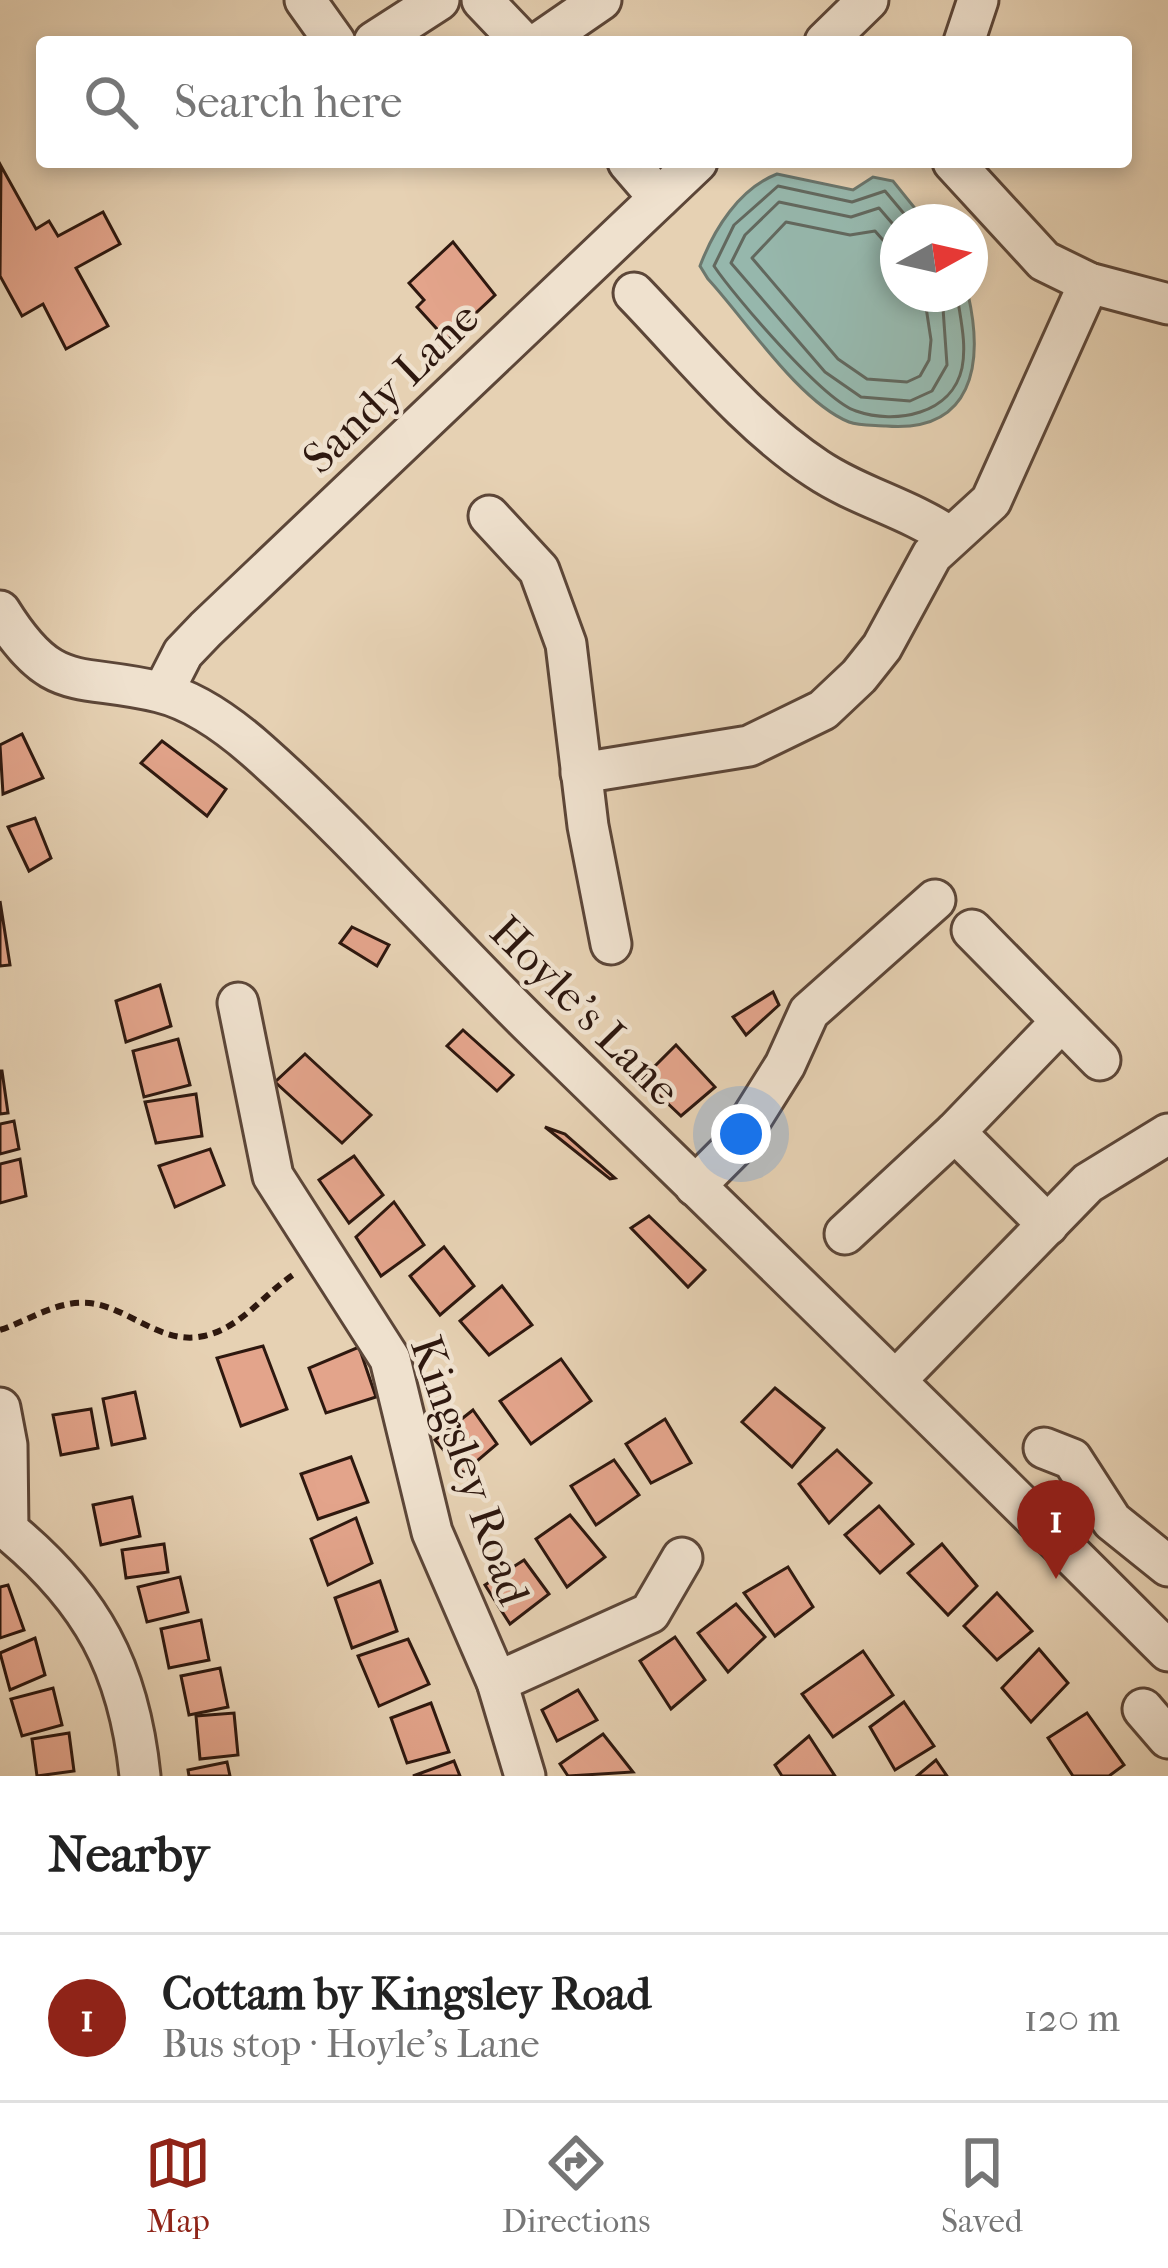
<!DOCTYPE html>
<meta charset="utf-8">
<style>
body{margin:0;font-family:"IM FELL French Canon",serif;background:#f6f6f6;color:#222}
.compass{position:absolute;left:880px;top:204px;width:108px;height:108px;border-radius:50%;background:#fff;box-shadow:0 6px 18px #0003;rotate:82deg}
.you{position:absolute;left:741px;top:1134px;width:42px;height:42px;margin:-30px;border:9px solid #fff;border-radius:50%;background:#1a73e8;box-shadow:0 0 0 18px #1a73e833}
.badge{display:grid;place-items:center;width:78px;height:78px;border-radius:50%;background:#8f2418;color:#fff;font-size:39px;font-weight:700}
.pin{position:absolute;translate:-50% -99px;filter:drop-shadow(0 3px 6px #0008)}
.pin::after{content:'';position:absolute;top:63px;width:42px;height:36px;background:inherit;clip-path:polygon(0 0,100% 0,50% 100%)}
.list{margin:0;padding:0;list-style:none}
h2{display:flex;justify-content:space-between;align-items:center;height:156px;margin:0;padding:0 48px;font-size:51px}
h2 small{font-size:39px;font-weight:400;color:#767676}
.list li{display:grid;grid-template-columns:78px 1fr auto;gap:36px;align-items:center;box-sizing:border-box;height:168px;padding:0 48px;border-top:3px solid #e0e0e0}
.list b{display:block;font-size:45px;white-space:nowrap}
.list p{margin:0;font-size:39px;white-space:nowrap;color:#767676}
.list em{font-size:39px;font-style:normal;color:#767676}
.icon{flex:none;width:66px;height:66px;fill:none;stroke:currentColor;stroke-width:2;stroke-linecap:round;stroke-linejoin:round}
.map{position:relative;flex:none;width:1168px;height:1776px;overflow:hidden}
.search{position:absolute;background:#fff;box-shadow:0 6px 18px #0003;left:36px;right:36px;top:36px;height:132px;display:flex;align-items:center;gap:30px;box-sizing:border-box;padding:0 42px;border-radius:12px;color:#767676;font-size:45px}
.sheet{height:324px;background:#fff}
nav{display:flex;justify-content:space-around;align-items:center;box-sizing:border-box;height:168px;border-top:3px solid #e0e0e0;background:#fff;font-size:33px;color:#767676}
nav a{display:grid;justify-items:center;gap:6px}
nav .on{color:#8f2418}
.map>svg:first-child{display:block}
</style>
<div class="map">
<svg width="1168" height="1776" viewBox="0 0 1168 1776">
<rect width="100%" height="100%" fill="#e6d1b3"/>
<filter id="stains"><feTurbulence type="fractalNoise" baseFrequency=".00167" numOctaves="4"/><feColorMatrix values="0 0 0 0 .2 0 0 0 0 .09 0 0 0 0 .02 0 0 0 .5 -.17"/></filter>
<radialGradient id="worn" r=".72"><stop offset=".6" stop-color="#630" stop-opacity="0"/><stop offset="1" stop-color="#630" stop-opacity=".3"/></radialGradient>
<path fill="#96b7ac" stroke="#6c776d" stroke-width="3" d="M777,174L853,190L873,177L893,181L926,222H898V294H968C984,364 973,433 886,426C875,425 859,426 849,422C799,402 745,319 708,279L700,266C714,229 739,189 777,174Z"/>
<g fill="none" stroke-linecap="round" stroke-linejoin="round">
<g stroke="#62685e" stroke-width="3">
<path d="M911,222L885,191L852,202L778,186L734,225L714,266C734,296 824,401 856,411C896,425 952,414 962,368C967,343 960,318 957,294"/>
<polyline points="898,230 879,208 851,217 779,202 745,235 731,263 825,372 861,397 910,401 932,391 947,365 942,294"/>
<polyline points="898,257 875,231 850,235 786,222 752,258 838,359 867,379 907,382 920,376 929,360 931,340 924,294"/>
</g>
</g>
<g fill="#e3a48b" stroke="#2e180f" stroke-width="3">
<polygon points="1,166 36,229 49,221 58,236 103,212 120,244 76,268 108,326 66,349 43,304 22,316 0,276"/>
<polygon points="453,242 495,295 447,340 417,307 424,300 409,283"/>
<polygon points="22,734 43,778 3,794 0,745"/>
<polygon points="162,741 226,789 207,816 141,763"/>
<polygon points="35,818 51,858 29,871 8,827"/>
<polygon points="0,901 10,965 0,966"/>
<polygon points="352,927 389,945 377,966 340,943"/>
<polygon points="160,985 171,1026 126,1042 116,1001"/>
<polygon points="773,992 779,1005 746,1035 733,1017"/>
<polygon points="463,1030 513,1075 497,1091 447,1046"/>
<polygon points="178,1039 190,1085 144,1097 133,1051"/>
<polygon points="676,1045 715,1087 681,1116 642,1079"/>
<polygon points="305,1054 371,1115 342,1143 275,1082"/>
<polygon points="2,1071 8,1113 0,1114 0,1071"/>
<polygon points="196,1094 202,1136 156,1143 145,1102"/>
<polygon points="14,1121 19,1149 0,1154 0,1124"/>
<polygon points="545,1127 565,1134 615,1178 610,1179"/>
<polygon points="210,1149 224,1185 175,1207 159,1166"/>
<polygon points="354,1156 383,1195 349,1223 319,1180"/>
<polygon points="20,1159 26,1196 0,1203 0,1164"/>
<polygon points="394,1202 424,1245 381,1276 356,1237"/>
<polygon points="649,1216 705,1270 688,1287 631,1228"/>
<polygon points="444,1247 474,1286 440,1315 410,1276"/>
<polygon points="502,1286 532,1325 489,1355 460,1321"/>
<polygon points="263,1346 287,1409 241,1426 217,1358"/>
<polygon points="359,1347 376,1397 326,1413 309,1368"/>
<polygon points="561,1359 591,1401 531,1444 500,1401"/>
<polygon points="775,1388 824,1428 792,1467 742,1422"/>
<polygon points="135,1392 145,1438 112,1445 103,1399"/>
<polygon points="91,1409 98,1448 61,1455 53,1415"/>
<polygon points="473,1410 497,1444 463,1473 435,1440"/>
<polygon points="665,1419 691,1463 651,1483 626,1444"/>
<polygon points="837,1450 871,1483 829,1523 799,1484"/>
<polygon points="351,1457 368,1502 318,1519 301,1474"/>
<polygon points="614,1460 639,1495 596,1525 571,1486"/>
<polygon points="132,1497 140,1536 101,1545 93,1505"/>
<polygon points="879,1506 913,1544 880,1573 845,1535"/>
<polygon points="570,1515 605,1557 567,1587 536,1539"/>
<polygon points="356,1518 372,1563 328,1585 311,1539"/>
<polygon points="164,1544 168,1572 126,1578 122,1550"/>
<polygon points="942,1544 977,1586 948,1615 908,1573"/>
<polygon points="524,1560 549,1594 510,1624 485,1585"/>
<polygon points="788,1567 813,1607 775,1636 744,1593"/>
<polygon points="180,1577 188,1612 147,1622 138,1587"/>
<polygon points="380,1581 397,1631 352,1648 335,1598"/>
<polygon points="8,1585 24,1630 0,1638 0,1587"/>
<polygon points="997,1593 1032,1631 997,1660 964,1626"/>
<polygon points="736,1604 765,1637 728,1672 698,1633"/>
<polygon points="201,1620 209,1660 169,1668 161,1629"/>
<polygon points="675,1637 705,1680 671,1709 640,1661"/>
<polygon points="35,1638 45,1675 10,1690 0,1653"/>
<polygon points="408,1639 429,1684 379,1706 358,1656"/>
<polygon points="1039,1649 1068,1683 1031,1722 1002,1688"/>
<polygon points="863,1651 893,1695 833,1737 802,1694"/>
<polygon points="220,1668 228,1707 189,1715 181,1676"/>
<polygon points="53,1688 62,1725 22,1736 11,1699"/>
<polygon points="578,1690 597,1720 557,1741 542,1710"/>
<polygon points="904,1702 934,1746 895,1770 870,1727"/>
<polygon points="431,1703 449,1752 407,1763 391,1718"/>
<polygon points="234,1713 238,1755 200,1759 196,1716"/>
<polygon points="1087,1713 1124,1765 1109,1776 1073,1776 1048,1738"/>
<polygon points="69,1733 74,1771 37,1776 32,1739"/>
<polygon points="603,1734 633,1772 568,1776 560,1764"/>
<polygon points="809,1736 835,1776 782,1776 775,1765"/>
<polygon points="936,1760 947,1776 917,1776"/>
<polygon points="454,1761 460,1776 413,1776"/>
<polygon points="227,1762 230,1776 189,1776 188,1770"/>
</g>
<g fill="none" stroke-linecap="round" stroke-linejoin="round">
<defs>
<g id="minor">
<polyline points="305,0 335,42"/>
<polyline points="482,0 522,42"/>
<polyline points="374,42 439,0"/>
<polyline points="540,42 601,0"/>
<polyline points="825,42 868,0"/>
<polyline points="964,42 978,0"/>
<polyline points="628,162 659,198"/>
<polyline points="953,162 1044,261 1089,283 1168,304"/>
<path d="M634,293C691,352 747,423 817,469C859,497 908,508 950,537"/>
<polyline points="489,516 539,570 566,644 588,826 611,944"/>
<path d="M0,611C53,696 76,672 159,692C196,701 231,727 259,752C357,839 441,937 534,1028C746,1235 959,1441 1168,1651"/>
<polyline points="163,692 183,653 206,629 697,162"/>
<polyline points="581,773 749,746 823,710 859,676 882,647 932,555 991,501 1089,283"/>
<polyline points="972,930 1100,1060"/>
<polyline points="238,1003 273,1176 390,1359 432,1532 497,1682 525,1776"/>
<polyline points="695,1186 733,1148 785,1065 809,1012 935,900"/>
<polyline points="1048,1225 955,1132 1061,1022"/>
<polyline points="845,1234 955,1132"/>
<polyline points="897,1379 1088,1183 1168,1134"/>
<path d="M0,1408L7,1445L8,1530C92,1599 129,1668 140,1776"/>
<polyline points="1044,1448 1072,1459 1112,1521 1168,1566"/>
<polyline points="497,1682 650,1613 682,1558"/>
<polyline points="1143,1709 1168,1738"/>
</g>
</defs>
<use href="#minor" stroke="#5c4638" stroke-width="45"/>
<path stroke="#2e180f" stroke-width="6" stroke-dasharray="9 6" stroke-linecap="butt" d="M0,1330C28,1321 57,1300 89,1303C129,1307 161,1346 204,1336C243,1327 264,1293 296,1273"/>
<use href="#minor" stroke="#efe1ce" stroke-width="39"/>
</g>
<g text-anchor="middle" stroke-width="9" stroke-linejoin="round" paint-order="stroke">
<g font-size="45" fill="#2e180f" stroke="#efe1ce">
<text transform="translate(390 387) rotate(-44)" y="16">Sandy Lane</text>
<text transform="translate(586 1010) rotate(45)" y="16">Hoyle's Lane</text>
<text transform="translate(471 1470) rotate(71)" y="16">Kingsley Road</text>
</g>
</g>
<rect width="100%" height="100%" filter="url(#stains)"/>
<rect width="100%" height="100%" fill="url(#worn)"/>
</svg>
<svg class="compass" viewBox="-18 -18 36 36"><path d="M0-13l5 13h-10z" fill="#e53935"/><path d="M0 13l5-13h-10z" fill="#767676"/></svg>
<div class="you"></div>
<div class="pin badge" style="left:1056px;top:1579px">1</div>
<div class="search"><svg class="icon" aria-label="search" viewBox="0 0 24 24"><circle cx="10" cy="10" r="6"/><path d="M15 15l6 6"/></svg>Search here</div>
</div>
<section class="sheet">
<h2>Nearby<small></small></h2>
<ul class="list">
<li><span class="badge">1</span><div><b>Cottam by Kingsley Road</b><p>Bus stop · Hoyle's Lane</p></div><em>120 m</em></li>
</ul>
</section>
<nav>
<a class="on"><svg class="icon" aria-label="map" viewBox="0 0 24 24"><path d="M3 6l6-2 6 2 6-2v14l-6 2-6-2-6 2zM9 4v14M15 6v14"/></svg>Map</a>
<a><svg class="icon" aria-label="directions" viewBox="0 0 24 24"><path d="M12 3l9 9-9 9-9-9zM9 14v-3h6M13 9l2 2-2 2"/></svg>Directions</a>
<a><svg class="icon" aria-label="saved" viewBox="0 0 24 24"><path d="M7 4h10v16l-5-4-5 4z"/></svg>Saved</a>
</nav>
